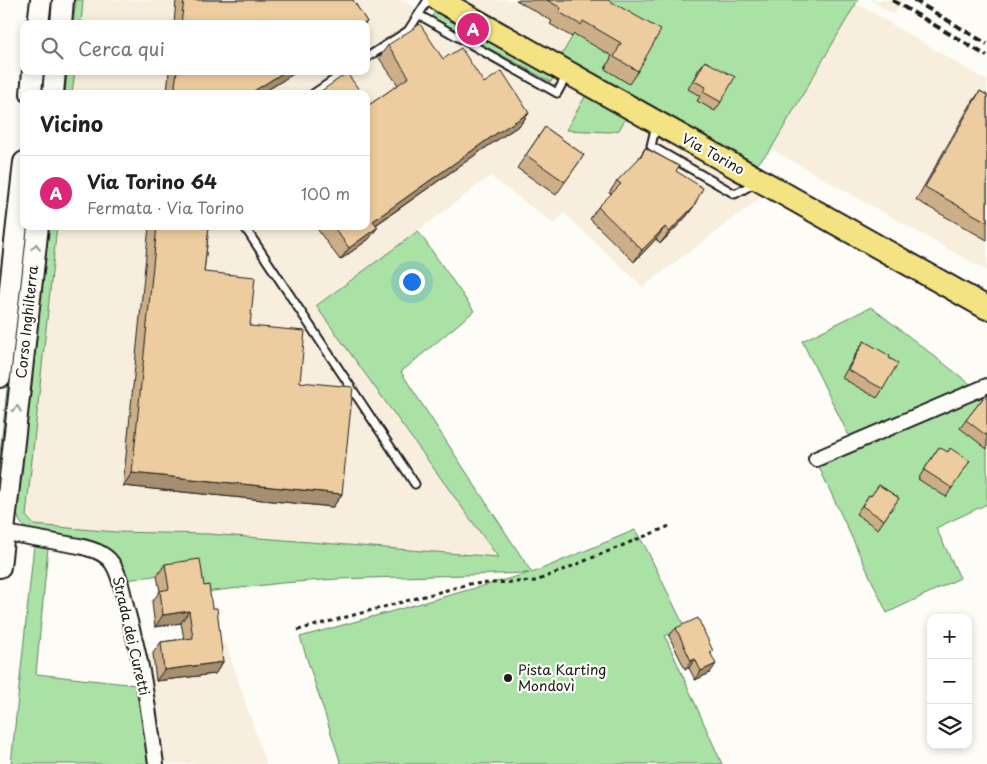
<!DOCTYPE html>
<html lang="it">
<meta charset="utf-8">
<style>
body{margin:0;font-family:"Playpen Sans",sans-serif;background:#f6f6f6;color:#202124}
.controls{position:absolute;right:15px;bottom:15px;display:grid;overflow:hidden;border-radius:10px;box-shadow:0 2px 8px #0003}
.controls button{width:45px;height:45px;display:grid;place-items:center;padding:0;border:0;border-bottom:1px solid #e0e0e0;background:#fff;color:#202124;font:25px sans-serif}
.you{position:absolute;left:411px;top:281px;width:18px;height:18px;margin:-12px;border:4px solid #fff;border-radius:50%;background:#1a73e8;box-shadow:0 0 0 8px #1a73e833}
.badge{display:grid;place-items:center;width:32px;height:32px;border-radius:50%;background:#db2777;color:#fff;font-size:16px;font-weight:700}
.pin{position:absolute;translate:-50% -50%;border:2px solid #fff;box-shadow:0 1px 5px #0006}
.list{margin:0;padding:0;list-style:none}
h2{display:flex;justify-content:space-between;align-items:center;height:65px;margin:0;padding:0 20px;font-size:21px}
h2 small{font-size:16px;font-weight:400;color:#757577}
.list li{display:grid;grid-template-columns:32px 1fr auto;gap:15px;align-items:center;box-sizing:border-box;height:75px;padding:0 20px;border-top:1px solid #e0e0e0}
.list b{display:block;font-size:19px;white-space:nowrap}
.list p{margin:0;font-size:16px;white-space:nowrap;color:#757577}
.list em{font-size:16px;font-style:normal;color:#757577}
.icon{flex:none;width:28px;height:28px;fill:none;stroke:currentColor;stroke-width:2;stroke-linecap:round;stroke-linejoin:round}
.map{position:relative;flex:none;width:987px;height:764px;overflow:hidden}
.search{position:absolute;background:#fff;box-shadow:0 2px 8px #0003;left:20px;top:20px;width:350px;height:55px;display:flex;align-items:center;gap:12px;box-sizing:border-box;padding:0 18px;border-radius:10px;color:#757577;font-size:19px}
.panel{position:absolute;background:#fff;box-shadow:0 2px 8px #0003;left:20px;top:90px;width:350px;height:140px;border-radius:10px}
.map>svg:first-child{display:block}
</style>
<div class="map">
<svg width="987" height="764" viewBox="0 0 987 764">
<rect width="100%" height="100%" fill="#fdfcf7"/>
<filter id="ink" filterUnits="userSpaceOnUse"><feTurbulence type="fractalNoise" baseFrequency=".02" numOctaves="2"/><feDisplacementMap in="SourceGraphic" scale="10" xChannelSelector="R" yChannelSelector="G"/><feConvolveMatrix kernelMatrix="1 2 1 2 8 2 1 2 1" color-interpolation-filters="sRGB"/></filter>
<g filter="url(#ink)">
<g fill="#f8eedd">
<polygon points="83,0 402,0 550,81 554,76 763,196 643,287 564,213 554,224 490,176 418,231 316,306 498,557 209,534 116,532 34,525 26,516 57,226 366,226 366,94 72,94 75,71 366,71 366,24 81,24"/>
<polygon points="459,0 593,0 560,58"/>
<polygon points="870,0 903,0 894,14"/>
<polygon points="856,3 987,81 987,271 771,149"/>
<polygon points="226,644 266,764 163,764 144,655"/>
</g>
<g fill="#aae2a6" stroke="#637f61">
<polygon points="76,0 83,0 81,24 73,24"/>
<polygon points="593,0 858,0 771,149 754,168 560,58"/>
<polygon points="435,11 554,76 551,82 432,17"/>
<polygon points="67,71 75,71 72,94 65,94"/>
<polygon points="586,95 626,118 619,130 610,132 566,130"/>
<path d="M49,226H57L26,516L34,525L116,532L209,534L498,557L316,306L418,231L474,311L401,372L532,573L635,530L646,548L684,626L665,636L722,764H341L300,637L529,573L337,579L282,583L196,593L192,570L127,580L121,566L29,530C22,526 18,521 17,512Z"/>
<polygon points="22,252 27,253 0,494 0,454"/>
<polygon points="871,307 974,387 850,438 802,341"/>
<polygon points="980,395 984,398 987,435 987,504 936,528 960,578 887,613 818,465"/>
<polygon points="34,545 48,548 36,674 136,685 149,764 11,764"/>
</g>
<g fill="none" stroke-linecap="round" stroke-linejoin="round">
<defs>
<g id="lane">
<polyline points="419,15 557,93 567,75"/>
<polyline points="366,58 408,31 428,0"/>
<polyline points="313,94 347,71"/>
<polyline points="656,125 651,146 735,194 755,183"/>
<polyline points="244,226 415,484"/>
</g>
<g id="street">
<polyline points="816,459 987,386"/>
<path d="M0,532L79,546C91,549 104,552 112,563C121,576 123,595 127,610C133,632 139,655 143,677C148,706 152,735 156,764"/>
</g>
<g id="secondary">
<polyline points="38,24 41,0"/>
<polyline points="61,24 63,0"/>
<polyline points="31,94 33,71"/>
<polyline points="53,94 55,71"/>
<polyline points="0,377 24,162"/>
<polyline points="0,567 38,226"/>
</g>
<polyline id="primary" points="439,0 987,308"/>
</defs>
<use href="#lane" stroke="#1c1c1c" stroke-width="11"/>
<use href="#street" stroke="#1c1c1c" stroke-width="18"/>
<use href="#secondary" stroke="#1c1c1c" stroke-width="24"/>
<use href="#primary" stroke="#1c1c1c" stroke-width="26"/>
<polyline stroke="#1c1c1c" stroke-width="3" stroke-dasharray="4 4" stroke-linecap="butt" points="298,630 469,584 536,581 672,525"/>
<use href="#lane" stroke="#fdfcf7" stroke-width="7"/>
<use href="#street" stroke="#fdfcf7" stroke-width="14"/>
<use href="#secondary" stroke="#fdfcf7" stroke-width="20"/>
<use href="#primary" stroke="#f4e382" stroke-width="22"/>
<g stroke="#1c1c1c" stroke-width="4" stroke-dasharray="8 4" stroke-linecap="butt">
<polyline points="892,0 987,56"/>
<polyline points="914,0 987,44"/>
</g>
</g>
<g fill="#ccaf89" stroke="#1c1c1c">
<polygon points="176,0 353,0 367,22 365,24 174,24"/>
<polygon points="516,0 608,0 638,71 629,84 605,69 612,56 574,34 572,37 550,24 552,21"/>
<polygon points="388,45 443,59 484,83 529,113 520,125 488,146 376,225 369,239 340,260 315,226 366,226 369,105 398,85 379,58"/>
<polygon points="705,61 721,102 715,111 697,101 700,96 688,89 699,69"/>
<polygon points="169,71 298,71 261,94 167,94"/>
<polygon points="980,91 987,95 987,240 916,200 971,104"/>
<polygon points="545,127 584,155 556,195 517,168"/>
<polygon points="645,148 676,171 694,206 686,217 660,244 656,239 634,262 590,219 598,207 611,194 609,193 617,181 637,161"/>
<polygon points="149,226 209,226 204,272 250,326 300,382 342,494 333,507 123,486"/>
<polygon points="864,341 889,358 883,389 877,398 842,378 858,350"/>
<polygon points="987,393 987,449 960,428"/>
<polygon points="939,447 952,488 946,497 918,479"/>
<polygon points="879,485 899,498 878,529 856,514 869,495 871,496"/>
<polygon points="165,564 204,586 212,608 223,662 215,674 156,681 153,653 161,642 184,639 181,623 155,627 152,602 160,591 157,576"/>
<polygon points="676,628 713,651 711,653 710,673 695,680 689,668 685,669 669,636"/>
</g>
<g fill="#a68f6f" stroke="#1c1c1c">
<polygon points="286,71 298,71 261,94 249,94"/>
<polygon points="529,113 520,125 488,146 364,233 373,221 497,133"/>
<polygon points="694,206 686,217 660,244 669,232"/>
<polygon points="378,227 369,239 340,260 349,248"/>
<polygon points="665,227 656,239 634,262 642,250"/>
<polygon points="132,473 342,494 333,507 123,486"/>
<polygon points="189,611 181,623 155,627 163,615"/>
<polygon points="695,659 689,668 685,669 691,661"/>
<polygon points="223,662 215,674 156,681 164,670"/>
<polygon points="716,664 710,673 695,680 701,671"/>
</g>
<g fill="#edcc9f" stroke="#1c1c1c">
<polygon points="184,0 353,0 367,22 363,24 181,24"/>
<polygon points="547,0 608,0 661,30 638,71 614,57 621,43 583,21 581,25 559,12 561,8"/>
<polygon points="420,24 443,59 461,48 484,83 502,71 529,113 497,133 373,221 378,227 349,248 333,226 366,226 366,100 369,105 409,77 388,45"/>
<polygon points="705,61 735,77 721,102 703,92 706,87 694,81"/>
<polygon points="177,71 286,71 249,94 180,94 175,86"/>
<polygon points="347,73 362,94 317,94"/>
<polygon points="980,91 987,95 987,222 925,187"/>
<polygon points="545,127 584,155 565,182 526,155"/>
<polygon points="645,148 679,166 676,171 703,188 694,206 669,232 665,227 642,250 598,207 621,184 617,181 642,155"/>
<polygon points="157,226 209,226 204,272 255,277 250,326 305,331 300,382 353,387 342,494 132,473"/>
<polygon points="864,341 890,356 889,358 898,363 883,389 848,370"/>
<polygon points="987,393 987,436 966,420"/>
<polygon points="939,447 948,452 950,448 970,461 952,488 924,470"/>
<polygon points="879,485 899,498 884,520 862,506 869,495 871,496"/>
<polygon points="200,559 204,586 209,585 212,608 217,608 223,662 164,670 161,642 193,638 189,611 163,615 160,591 169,589 165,564"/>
<polygon points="698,618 713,651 710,652 716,664 701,671 695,659 691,661 676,628"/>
</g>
<defs><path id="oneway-chevron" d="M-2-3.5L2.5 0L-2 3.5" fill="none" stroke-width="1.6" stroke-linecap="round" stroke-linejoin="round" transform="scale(1.25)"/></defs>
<g stroke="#989794">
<use href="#oneway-chevron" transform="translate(36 247) rotate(-84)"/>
<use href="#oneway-chevron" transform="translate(17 409) rotate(-84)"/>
</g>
</g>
<circle fill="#1c1c1c" stroke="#fdfcf7" stroke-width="2" cx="508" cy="678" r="5"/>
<g text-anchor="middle" stroke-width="4.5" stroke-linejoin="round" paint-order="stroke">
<g font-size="14" fill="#1c1c1c" stroke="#fdfcf7">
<text transform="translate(713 154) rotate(29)" y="5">Via Torino</text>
<text transform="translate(27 322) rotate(-84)" y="5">Corso Inghilterra</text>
<text transform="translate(131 636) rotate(77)" y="5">Strada dei Curetti</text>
</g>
<g font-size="14" fill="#1c1c1c" stroke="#fdfcf7" text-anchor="start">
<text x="518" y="675">Pista Karting<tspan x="518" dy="16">Mondovì</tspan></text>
</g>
</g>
</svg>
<div class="controls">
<button>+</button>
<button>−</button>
<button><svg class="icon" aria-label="layers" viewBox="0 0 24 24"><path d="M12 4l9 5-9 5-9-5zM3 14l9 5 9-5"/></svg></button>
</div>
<div class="you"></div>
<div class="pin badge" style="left:473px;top:29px">A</div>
<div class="search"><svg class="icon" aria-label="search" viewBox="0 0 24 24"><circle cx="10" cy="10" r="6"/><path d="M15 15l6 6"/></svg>Cerca qui</div>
<section class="panel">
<h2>Vicino<small></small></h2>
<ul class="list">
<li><span class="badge">A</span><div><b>Via Torino 64</b><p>Fermata · Via Torino</p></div><em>100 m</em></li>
</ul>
</section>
</div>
